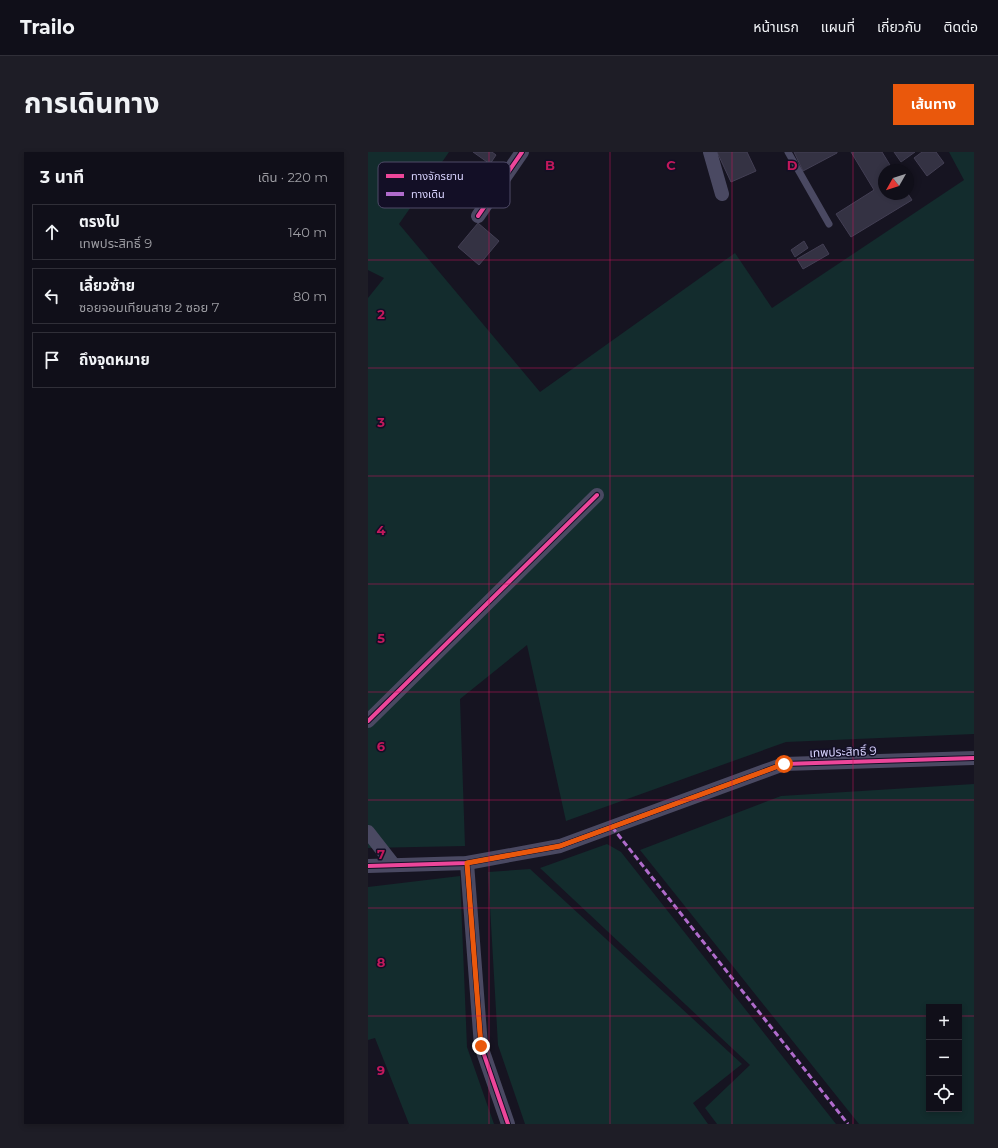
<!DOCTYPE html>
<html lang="th">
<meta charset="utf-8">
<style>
body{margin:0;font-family:Montserrat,"Noto Sans Thai",sans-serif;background:#1e1d26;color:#f1f3f6}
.controls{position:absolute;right:12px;bottom:12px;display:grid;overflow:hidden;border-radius:0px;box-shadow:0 2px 6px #0003}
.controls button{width:36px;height:36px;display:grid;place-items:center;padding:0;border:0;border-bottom:1px solid #302f38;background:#100f19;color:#f1f3f6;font:20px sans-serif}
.compass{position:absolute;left:510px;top:12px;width:36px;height:36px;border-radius:50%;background:#100f19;box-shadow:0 2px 6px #0003;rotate:231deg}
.stop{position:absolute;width:12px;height:12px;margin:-9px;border:3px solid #ea580c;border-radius:50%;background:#fff}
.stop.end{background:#ea580c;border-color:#fff;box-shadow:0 1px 4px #0008}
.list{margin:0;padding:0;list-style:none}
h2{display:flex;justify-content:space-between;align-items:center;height:52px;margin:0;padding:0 16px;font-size:17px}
h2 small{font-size:13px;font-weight:400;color:#9c9ca2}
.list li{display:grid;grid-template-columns:26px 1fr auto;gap:12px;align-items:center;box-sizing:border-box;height:56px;margin:0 8px 8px;padding:0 8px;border:1px solid #302f38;border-radius:0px}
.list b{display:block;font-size:15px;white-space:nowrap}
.list p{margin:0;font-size:13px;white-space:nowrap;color:#9c9ca2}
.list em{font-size:13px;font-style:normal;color:#9c9ca2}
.icon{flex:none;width:22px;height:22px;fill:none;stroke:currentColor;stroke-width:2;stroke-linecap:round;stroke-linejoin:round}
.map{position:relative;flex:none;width:606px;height:972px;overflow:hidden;border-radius:0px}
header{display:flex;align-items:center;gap:24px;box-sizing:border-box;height:56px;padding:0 20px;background:#100f19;border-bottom:1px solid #302f38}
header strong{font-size:19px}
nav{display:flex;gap:22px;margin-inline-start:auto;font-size:14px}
.intro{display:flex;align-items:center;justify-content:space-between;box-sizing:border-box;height:96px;padding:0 24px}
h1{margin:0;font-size:28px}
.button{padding:10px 18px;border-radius:0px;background:#ea580c;color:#fff;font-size:14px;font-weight:700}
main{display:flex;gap:24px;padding:0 24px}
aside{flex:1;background:#100f19;border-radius:0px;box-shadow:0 2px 6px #0003}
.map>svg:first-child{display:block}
</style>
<header>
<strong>Trailo</strong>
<nav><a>หน้าแรก</a><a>แผนที่</a><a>เกี่ยวกับ</a><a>ติดต่อ</a></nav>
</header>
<div class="intro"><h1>การเดินทาง</h1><a class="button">เส้นทาง</a></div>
<main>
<aside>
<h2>3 นาที<small>เดิน · 220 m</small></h2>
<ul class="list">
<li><svg class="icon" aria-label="ahead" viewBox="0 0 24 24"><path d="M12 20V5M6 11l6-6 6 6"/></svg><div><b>ตรงไป</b><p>เทพประสิทธิ์ 9</p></div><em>140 m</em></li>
<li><svg class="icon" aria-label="left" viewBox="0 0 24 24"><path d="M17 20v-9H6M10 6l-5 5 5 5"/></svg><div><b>เลี้ยวซ้าย</b><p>ซอยจอมเทียนสาย 2 ซอย 7</p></div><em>80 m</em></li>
<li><svg class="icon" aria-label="arrive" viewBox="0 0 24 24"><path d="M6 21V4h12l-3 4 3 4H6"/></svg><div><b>ถึงจุดหมาย</b></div></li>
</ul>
</aside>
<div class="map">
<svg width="606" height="972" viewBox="0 0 606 972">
<rect width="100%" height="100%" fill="#161421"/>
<g fill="#132c2d" fill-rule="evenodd">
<polygon points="0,0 81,0 31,72 172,240 367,101 404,156 596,28 581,0 606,0 606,582 418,590 198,669 159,493 92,547 97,694 0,696 0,146 16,126 0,118"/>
<path d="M606,632V972H491L272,698L413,644ZM561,855H591V957H561Z"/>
<polygon points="239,692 253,700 468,972 349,972 337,956 382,913 172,716"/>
<polygon points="162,717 374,912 325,951 340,972 157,972 130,893 120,720"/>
<polygon points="92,724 99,895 126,972 41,972 7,886 0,888 0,735"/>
</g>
<g fill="#343243" stroke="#433f54">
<polygon points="105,0 124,0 128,3 122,12"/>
<polygon points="349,0 379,0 388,19 363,30"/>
<polygon points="426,0 469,0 469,1 435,19"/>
<polygon points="483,0 514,0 525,18 516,18 516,42 540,42 544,48 483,85 468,62 506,38"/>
<polygon points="526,0 547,0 533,10"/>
<polygon points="554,0 568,0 576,11 559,24 546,6"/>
<polygon points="110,71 131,89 111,113 90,95"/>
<polygon points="436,89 440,96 427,105 423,98"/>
<polygon points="455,92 461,102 435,117 429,107"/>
</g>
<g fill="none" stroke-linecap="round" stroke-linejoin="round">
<polyline stroke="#4a4962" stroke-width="7" points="420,0 461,72"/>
<g stroke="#4a4962" stroke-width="14">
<polyline points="342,0 354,42"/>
<polyline points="110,64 154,0"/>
<polyline points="0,569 229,343"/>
<polyline points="0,680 25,712"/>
<polyline points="99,711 113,894 140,972"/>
<polyline points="0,714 99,711 192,694 416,612 606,606"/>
</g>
<polyline stroke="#b06ccc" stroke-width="3" stroke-dasharray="6 3" stroke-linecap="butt" points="244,675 480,972"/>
<defs>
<g id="cycleway">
<polyline points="110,64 154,0"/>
<polyline points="0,569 229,343"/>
<polyline points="99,711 113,894 140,972"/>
<polyline points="0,714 99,711 192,694 416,612 606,606"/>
</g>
</defs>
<use href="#cycleway" stroke="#130f26" stroke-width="6"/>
<use href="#cycleway" stroke="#ed469a" stroke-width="4"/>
</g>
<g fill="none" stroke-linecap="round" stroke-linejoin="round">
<polyline stroke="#ea580c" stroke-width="5" points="113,894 99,711 192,694 416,612"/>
</g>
<path fill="none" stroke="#c2185b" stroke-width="1" stroke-opacity="0.55" d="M121,0V972M242,0V972M364,0V972M485,0V972M0,108H606M0,216H606M0,324H606M0,432H606M0,540H606M0,648H606M0,756H606M0,864H561M591,864H606"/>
<g text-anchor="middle" stroke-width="3" stroke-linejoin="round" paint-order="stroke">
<g font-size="12" fill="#d9d4ff" stroke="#130f26">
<text transform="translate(475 600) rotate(-2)" y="4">เทพประสิทธิ์ 9</text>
</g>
</g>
<rect x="10" y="10" width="132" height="46" rx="6" fill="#130f26" stroke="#4e4a67" stroke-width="1"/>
<rect x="18" y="22" width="18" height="4" fill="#ed469a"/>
<rect x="18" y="40" width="18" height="4" fill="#b06ccc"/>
<g font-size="11" fill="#d9d4ff">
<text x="43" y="28">ทางจักรยาน</text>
<text x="43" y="46">ทางเดิน</text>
</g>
<g font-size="13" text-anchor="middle" font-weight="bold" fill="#c2185b" stroke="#130f26" stroke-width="3" stroke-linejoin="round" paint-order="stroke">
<text x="182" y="18">B</text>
<text x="303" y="18">C</text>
<text x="424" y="18">D</text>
<text x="13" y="167">2</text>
<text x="13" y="275">3</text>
<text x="13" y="383">4</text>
<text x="13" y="491">5</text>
<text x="13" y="599">6</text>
<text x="13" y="707">7</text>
<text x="13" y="815">8</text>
<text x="13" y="923">9</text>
</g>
</svg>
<div class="controls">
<button>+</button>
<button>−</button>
<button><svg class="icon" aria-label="locate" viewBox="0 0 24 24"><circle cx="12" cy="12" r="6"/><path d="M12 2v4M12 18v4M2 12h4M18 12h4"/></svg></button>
</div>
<svg class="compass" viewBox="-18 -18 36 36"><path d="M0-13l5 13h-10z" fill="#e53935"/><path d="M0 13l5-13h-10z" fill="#9c9ca2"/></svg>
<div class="stop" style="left:416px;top:612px"></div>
<div class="stop end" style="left:113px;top:894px"></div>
</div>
</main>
